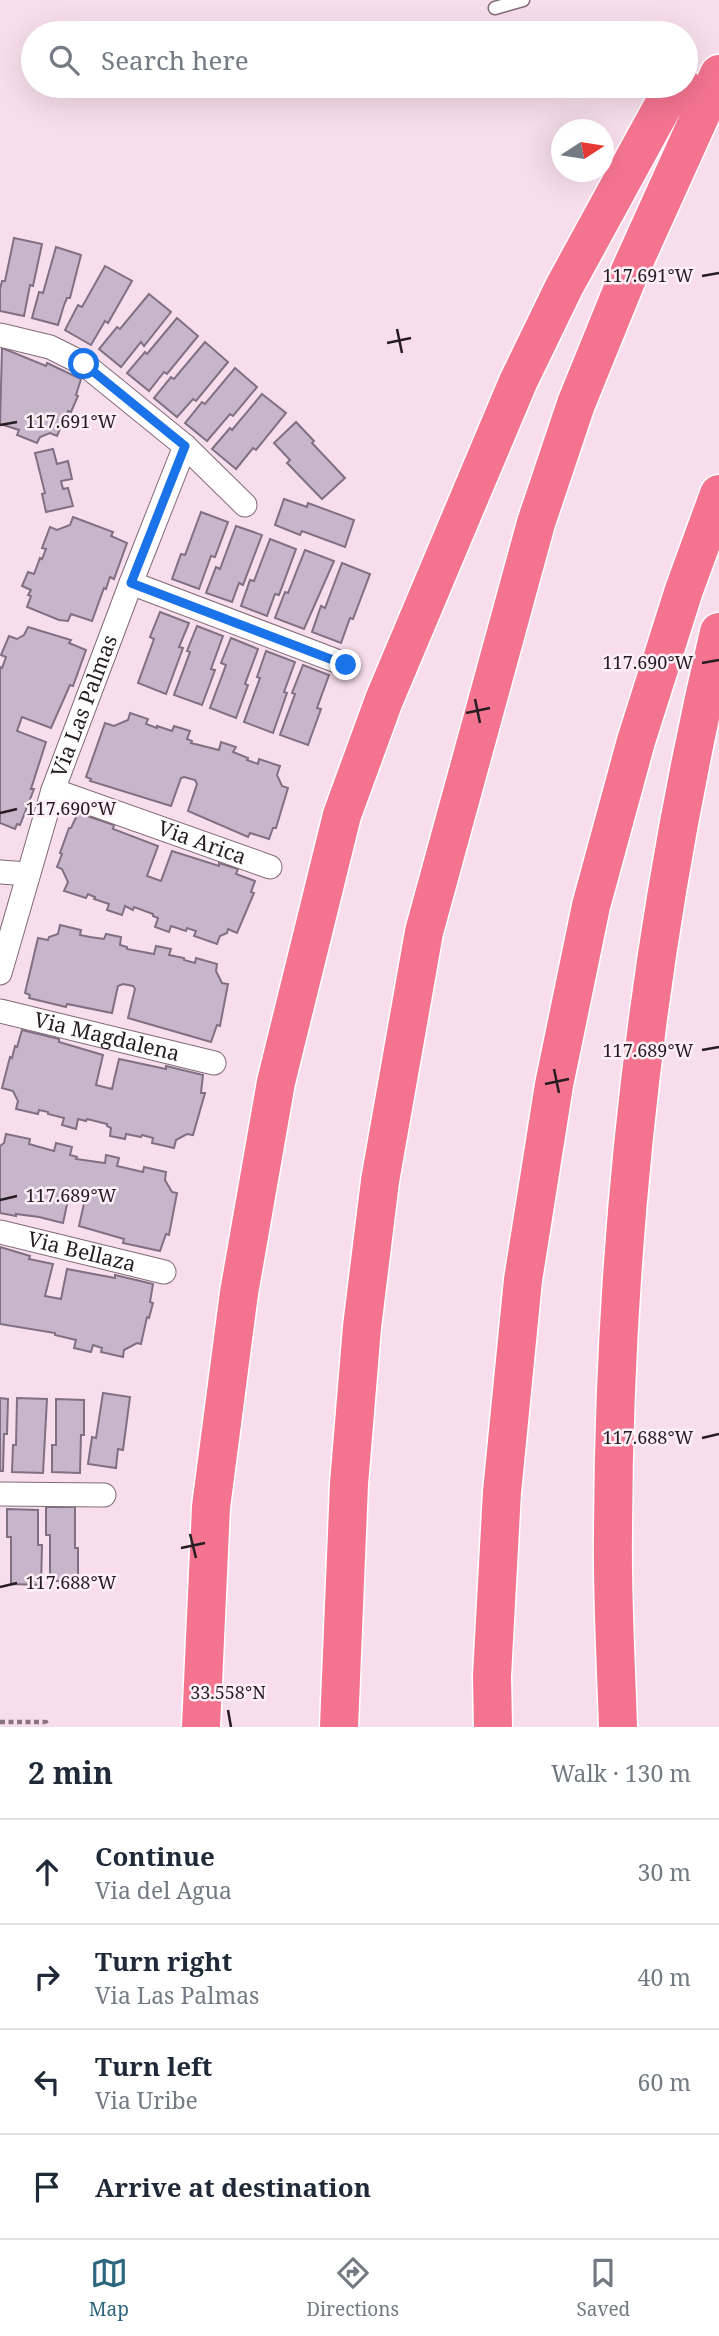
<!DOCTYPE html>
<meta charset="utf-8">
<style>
body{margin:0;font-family:"Noto Serif",serif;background:#f2f2f3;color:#1f2937}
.compass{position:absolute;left:551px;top:119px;width:63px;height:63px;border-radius:50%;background:#fff;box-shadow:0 7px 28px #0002;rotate:78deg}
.stop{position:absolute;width:21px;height:21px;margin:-16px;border:5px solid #1a73e8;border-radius:50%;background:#fff}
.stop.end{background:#1a73e8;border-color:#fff;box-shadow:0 2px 7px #0008}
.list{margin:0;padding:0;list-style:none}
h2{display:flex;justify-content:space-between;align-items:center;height:91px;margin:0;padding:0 28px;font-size:30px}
h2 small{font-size:23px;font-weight:400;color:#747a83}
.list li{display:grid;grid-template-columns:46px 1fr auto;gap:21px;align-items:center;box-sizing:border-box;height:105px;padding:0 28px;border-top:2px solid #e0e1e3}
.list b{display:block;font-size:26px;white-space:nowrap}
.list p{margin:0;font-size:23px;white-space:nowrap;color:#747a83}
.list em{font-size:23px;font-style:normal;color:#747a83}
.icon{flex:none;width:38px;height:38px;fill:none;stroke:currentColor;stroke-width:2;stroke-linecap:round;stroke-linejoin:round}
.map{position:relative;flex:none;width:719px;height:1727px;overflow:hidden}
.search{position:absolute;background:#fff;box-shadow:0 7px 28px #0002;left:21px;right:21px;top:21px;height:77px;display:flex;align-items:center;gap:18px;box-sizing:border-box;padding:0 24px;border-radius:38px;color:#747a83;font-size:26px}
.sheet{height:511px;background:#fff}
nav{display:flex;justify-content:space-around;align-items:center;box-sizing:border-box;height:98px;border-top:2px solid #e0e1e3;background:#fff;font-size:19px;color:#747a83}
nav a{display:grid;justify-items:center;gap:4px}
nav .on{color:#2b667e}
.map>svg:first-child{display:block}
</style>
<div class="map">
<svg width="719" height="1727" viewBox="0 0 719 1727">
<rect width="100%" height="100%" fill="#f8deec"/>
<g fill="#c7b5ca" stroke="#807083" stroke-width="2">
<polygon points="14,238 42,244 33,286 30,285 24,316 0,311 0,289 2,281 5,281"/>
<polygon points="56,247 81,255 70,298 67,298 64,305 58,325 32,318 39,292 43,293"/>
<polygon points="105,266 132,281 108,323 105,321 91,345 65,330 78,305 82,307"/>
<polygon points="149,294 171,312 144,346 141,342 121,367 99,349 117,327 120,329"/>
<polygon points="177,318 198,336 167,374 164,372 149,391 127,373 145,352 147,354"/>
<polygon points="205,342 228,362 196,401 193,399 177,417 154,398 171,377 174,379"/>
<polygon points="2,348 46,366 47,363 81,379 76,395 78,396 71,412 68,411 57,436 50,433 40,437 37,443 17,435 19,430 0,424"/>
<polygon points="235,368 257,387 233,416 230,414 207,441 185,423 202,402 205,404"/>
<polygon points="262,394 286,413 256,450 253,448 236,469 212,449 230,428 232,430"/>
<polygon points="296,422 314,441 312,443 345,478 322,499 287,463 290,460 274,443"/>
<polygon points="53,449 57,464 68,461 72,479 61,481 63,489 68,488 73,506 46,512 42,494 45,493 35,453"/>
<polygon points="284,499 307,507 308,503 354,520 345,547 302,531 300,535 275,525"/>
<polygon points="201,512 228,522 215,557 211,556 199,589 172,579 181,554 185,555"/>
<polygon points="73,517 113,532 111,536 127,543 114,579 110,577 106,589 104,588 92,621 71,614 68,621 59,620 27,607 31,596 28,595 31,590 22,586 28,572 34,574 40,558 42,559 46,549 42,548 50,527 57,530 70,525"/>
<polygon points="236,526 262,535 243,585 239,583 232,602 206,593 216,567 220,569"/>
<polygon points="270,539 296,549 279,595 275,594 267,616 241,606 250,580 254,581"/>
<polygon points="305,550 334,561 304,629 275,618 285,592 288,593"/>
<polygon points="342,563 370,574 353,619 350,618 341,643 312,632 321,606 325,608"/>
<polygon points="160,612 189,623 179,647 183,648 166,694 138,683 154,639 150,637"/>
<polygon points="197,626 223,636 211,669 215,670 202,705 174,695 190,652 187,651"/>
<polygon points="28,627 71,640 69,643 86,650 73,686 70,685 51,728 22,717 17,731 46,742 31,789 34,789 20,825 17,824 15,829 0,823 0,667 2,668 6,657 1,655 9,636 17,639 24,635"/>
<polygon points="231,638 258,649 245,684 248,685 236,718 210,708 226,665 221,663"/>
<polygon points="266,651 295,662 284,692 287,693 273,733 244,722 260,678 257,677"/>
<polygon points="303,665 329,675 317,708 321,709 308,745 280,735 295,694 292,693"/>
<polygon points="130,713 148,719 146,724 157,728 157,726 172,731 174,726 190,731 187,739 192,741 191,743 219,750 221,742 236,747 233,752 248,758 247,760 258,764 259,759 280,766 277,775 282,786 288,788 276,828 273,828 269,839 250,833 248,837 188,811 197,784 195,780 184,777 181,778 171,806 90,781 91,779 86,777 105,723 114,726 128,720"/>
<polygon points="78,813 114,825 113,829 158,846 147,876 161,881 172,851 219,866 219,863 238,869 236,874 255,881 251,892 254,893 237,933 228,929 227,933 220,936 217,944 194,936 196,931 187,928 186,931 171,926 169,932 155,927 158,918 153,916 153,914 134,907 133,910 125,906 122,915 107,910 109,904 94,899 95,897 88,894 86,898 64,891 68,882 62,869 57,867 62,854 60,853 69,828 71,828"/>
<polygon points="60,925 81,930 80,935 90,937 104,939 106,934 121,937 120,945 127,947 127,949 154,954 156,946 171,949 169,955 184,958 184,960 195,963 196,958 217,964 216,971 222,983 228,984 220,1026 217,1025 211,1042 128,1018 135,989 133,986 123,984 118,986 112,1013 67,1004 66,1007 29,998 30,995 25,993 38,938 48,940 49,937 58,934"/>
<polygon points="22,1030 59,1039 59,1042 103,1055 96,1085 112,1089 119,1059 166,1069 166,1066 203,1075 201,1093 205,1093 193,1135 187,1134 176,1140 174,1148 152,1143 153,1138 142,1135 141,1137 126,1134 125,1139 110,1136 111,1128 107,1126 107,1124 87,1119 86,1121 78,1119 76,1129 62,1125 64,1118 48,1114 48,1112 39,1110 38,1114 16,1109 18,1101 13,1091 2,1088 10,1057 12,1058 15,1046 17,1047"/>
<polygon points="6,1134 30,1139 29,1144 54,1151 56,1143 72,1147 70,1155 77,1157 76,1159 105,1163 106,1155 119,1158 117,1166 143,1172 144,1167 166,1172 165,1180 172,1192 177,1193 169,1235 166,1234 160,1251 123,1243 124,1239 79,1226 85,1199 83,1196 69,1195 63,1223 39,1217 16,1214 16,1216 0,1213 0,1146 4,1143"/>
<polygon points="0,1247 30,1256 29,1259 53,1264 45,1296 61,1299 67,1269 115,1278 115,1275 153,1284 150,1302 153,1303 149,1318 147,1317 141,1344 137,1343 124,1350 123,1357 101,1352 102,1348 93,1345 91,1352 74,1348 76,1340 55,1335 55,1333 0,1324"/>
<polygon points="103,1393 130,1397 123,1450 118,1449 116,1468 88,1464 92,1437 96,1438"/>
<polygon points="0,1398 8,1399 7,1434 4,1434 3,1471 0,1471"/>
<polygon points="17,1398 47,1399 43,1473 12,1472 13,1445 16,1445"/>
<polygon points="56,1399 84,1400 84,1435 81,1435 80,1473 52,1472 52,1445 56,1445"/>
<polygon points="46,1507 75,1507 75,1548 78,1548 78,1581 50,1581 50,1535 46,1535"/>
<polygon points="7,1509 38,1510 38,1545 42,1545 41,1585 11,1584 11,1537 7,1537"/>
</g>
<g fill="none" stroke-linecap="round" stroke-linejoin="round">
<defs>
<polyline id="service" points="495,8 523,0"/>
<g id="minor">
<polyline points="0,335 50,347 84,364 185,446 245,505"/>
<polyline points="131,583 347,665"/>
<path id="s1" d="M53,790L270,867"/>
<polyline points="0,872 28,874"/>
<path id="s2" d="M0,973L53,790L131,583L185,446"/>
<path id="s3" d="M0,1011L214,1063"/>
<path id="s4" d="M0,1232L164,1272"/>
<polyline points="0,1494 104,1495"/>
</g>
<g id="motorway">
<polyline points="201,1727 211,1507 239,1293 276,1082 342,815 384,700 518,382 564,287 664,104 682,86"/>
<polyline points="339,1727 349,1484 362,1327 380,1181 424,932 536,523 576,404 630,271 719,74"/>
<polyline points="493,1727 492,1676 502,1492 523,1280 554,1085 591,906 636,741 684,590 719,494"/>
<path d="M618,1727C616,1662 612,1598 613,1533C614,1231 650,926 719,632"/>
</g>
</defs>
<use href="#service" stroke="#816a77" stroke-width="15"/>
<use href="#minor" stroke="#816a77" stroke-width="25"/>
<use href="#motorway" stroke="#fff" stroke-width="41"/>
<polyline stroke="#87767f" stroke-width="4.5" stroke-dasharray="5 3.5" stroke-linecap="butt" points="0,1722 46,1722 47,1727"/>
<use href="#service" stroke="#fff" stroke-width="12"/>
<use href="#minor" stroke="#fff" stroke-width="23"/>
<use href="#motorway" stroke="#f47490" stroke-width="38"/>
</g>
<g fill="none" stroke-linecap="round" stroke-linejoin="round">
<polyline stroke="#1a73e8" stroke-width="9" points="84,364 185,446 131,583 346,665"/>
</g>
<path fill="none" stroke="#261d22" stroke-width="2.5" d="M702,276L719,273M397,329L402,353M387,343L411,338M0,425L17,422M702,663L719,660M475,699L480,723M466,713L490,708M0,813L17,809M702,1050L719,1047M554,1069L559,1093M545,1084L569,1079M0,1200L17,1196M702,1438L719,1434M190,1534L196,1558M181,1548L205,1543M0,1587L17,1583M228,1710L231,1727"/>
<g text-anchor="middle" stroke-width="5" stroke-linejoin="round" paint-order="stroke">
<g font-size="21" fill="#261d22" stroke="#ffeff7">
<text dy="7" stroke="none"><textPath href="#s2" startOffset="280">Via Las Palmas</textPath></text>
<text dy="7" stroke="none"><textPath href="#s1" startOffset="158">Via Arica</textPath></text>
<text dy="7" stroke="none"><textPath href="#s3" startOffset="110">Via Magdalena</textPath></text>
<text dy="7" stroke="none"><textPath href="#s4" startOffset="84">Via Bellaza</textPath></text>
</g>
</g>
<g font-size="18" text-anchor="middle" fill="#261d22" stroke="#ffeff7" stroke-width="5" stroke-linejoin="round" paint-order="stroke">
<text x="648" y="282">117.691°W</text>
<text x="71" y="428">117.691°W</text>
<text x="648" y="669">117.690°W</text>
<text x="71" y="815">117.690°W</text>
<text x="648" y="1057">117.689°W</text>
<text x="71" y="1202">117.689°W</text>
<text x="648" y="1444">117.688°W</text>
<text x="71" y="1589">117.688°W</text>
<text x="228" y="1699">33.558°N</text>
</g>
</svg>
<svg class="compass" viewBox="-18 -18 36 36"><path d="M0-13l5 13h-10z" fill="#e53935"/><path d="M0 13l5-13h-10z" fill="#747a83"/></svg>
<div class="stop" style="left:84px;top:364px"></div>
<div class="stop end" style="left:346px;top:665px"></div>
<div class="search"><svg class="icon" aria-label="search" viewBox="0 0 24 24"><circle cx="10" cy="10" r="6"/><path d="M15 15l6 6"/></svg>Search here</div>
</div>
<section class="sheet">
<h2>2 min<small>Walk · 130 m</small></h2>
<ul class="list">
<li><svg class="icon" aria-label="ahead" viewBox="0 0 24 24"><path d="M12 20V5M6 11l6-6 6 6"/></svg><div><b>Continue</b><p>Via del Agua</p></div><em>30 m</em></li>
<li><svg class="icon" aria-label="right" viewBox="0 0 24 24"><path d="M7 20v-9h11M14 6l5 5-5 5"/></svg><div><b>Turn right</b><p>Via Las Palmas</p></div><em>40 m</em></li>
<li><svg class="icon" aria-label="left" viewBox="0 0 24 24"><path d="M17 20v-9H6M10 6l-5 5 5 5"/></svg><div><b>Turn left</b><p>Via Uribe</p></div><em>60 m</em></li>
<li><svg class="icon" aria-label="arrive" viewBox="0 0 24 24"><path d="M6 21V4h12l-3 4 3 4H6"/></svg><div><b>Arrive at destination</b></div></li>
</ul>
</section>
<nav>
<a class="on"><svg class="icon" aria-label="map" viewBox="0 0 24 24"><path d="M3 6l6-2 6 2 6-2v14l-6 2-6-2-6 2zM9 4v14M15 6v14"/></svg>Map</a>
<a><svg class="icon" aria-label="directions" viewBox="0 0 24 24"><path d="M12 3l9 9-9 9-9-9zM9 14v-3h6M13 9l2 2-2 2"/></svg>Directions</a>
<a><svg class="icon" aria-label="saved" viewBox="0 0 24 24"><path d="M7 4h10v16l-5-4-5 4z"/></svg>Saved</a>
</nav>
